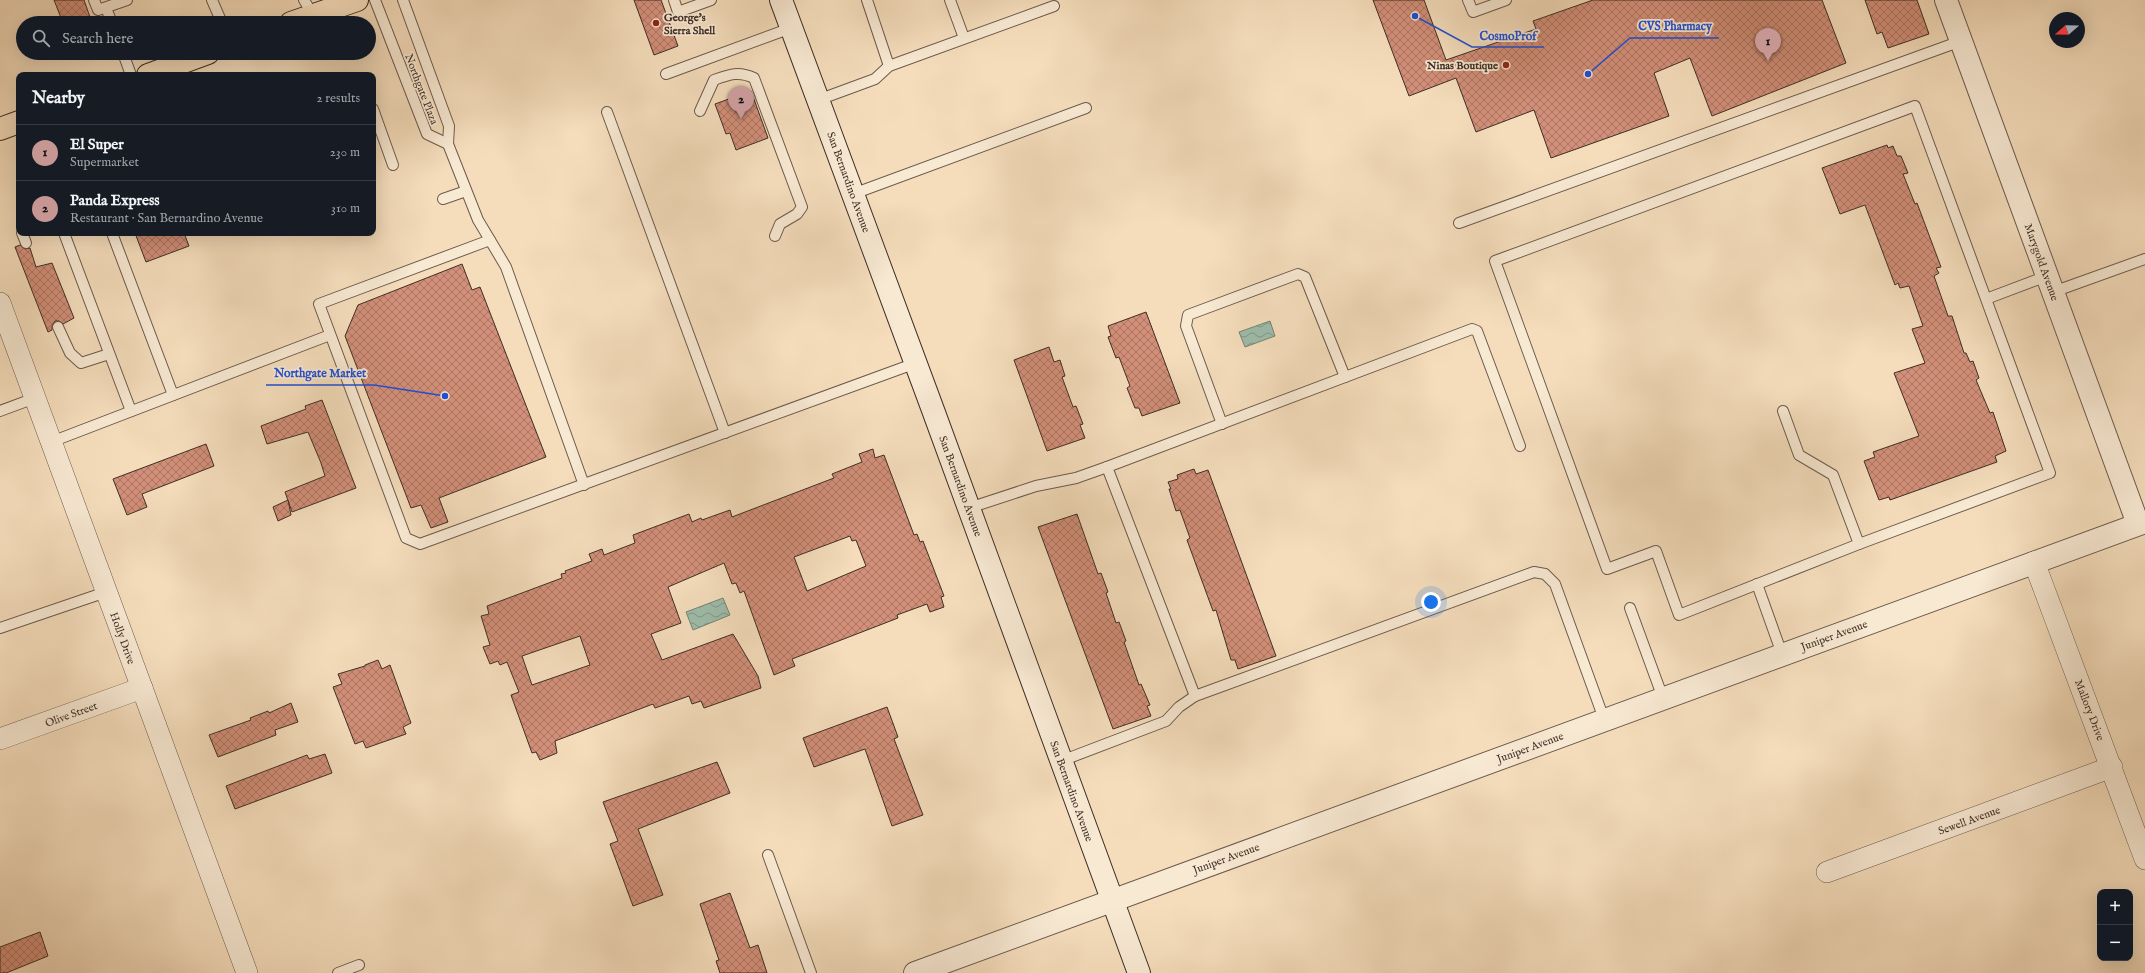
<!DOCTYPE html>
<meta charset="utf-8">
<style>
body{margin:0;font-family:"IM FELL English",serif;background:#20242c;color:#f1f3f6}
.controls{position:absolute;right:12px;bottom:12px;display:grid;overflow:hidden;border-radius:8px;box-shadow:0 4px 16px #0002}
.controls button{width:36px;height:36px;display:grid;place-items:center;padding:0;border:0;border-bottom:1px solid #363941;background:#171b24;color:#f1f3f6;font:20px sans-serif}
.compass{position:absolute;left:2049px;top:12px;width:36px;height:36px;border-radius:50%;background:#171b24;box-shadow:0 4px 16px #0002;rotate:250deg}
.you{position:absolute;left:1431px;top:602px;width:14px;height:14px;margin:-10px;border:3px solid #fff;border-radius:50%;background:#1a73e8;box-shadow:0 0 0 6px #1a73e833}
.badge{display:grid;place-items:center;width:26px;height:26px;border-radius:50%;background:#c59692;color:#111;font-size:13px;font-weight:700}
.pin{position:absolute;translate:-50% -33px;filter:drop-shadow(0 1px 2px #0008)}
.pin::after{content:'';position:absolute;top:21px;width:14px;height:12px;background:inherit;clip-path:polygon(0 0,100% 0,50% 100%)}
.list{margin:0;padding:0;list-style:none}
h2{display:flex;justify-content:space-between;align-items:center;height:52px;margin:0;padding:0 16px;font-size:17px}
h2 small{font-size:13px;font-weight:400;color:#9ea1a6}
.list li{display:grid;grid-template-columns:26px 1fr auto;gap:12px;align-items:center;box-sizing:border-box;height:56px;padding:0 16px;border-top:1px solid #363941}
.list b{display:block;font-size:15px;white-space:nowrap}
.list p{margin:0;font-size:13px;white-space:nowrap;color:#9ea1a6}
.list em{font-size:13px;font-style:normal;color:#9ea1a6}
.icon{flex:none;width:22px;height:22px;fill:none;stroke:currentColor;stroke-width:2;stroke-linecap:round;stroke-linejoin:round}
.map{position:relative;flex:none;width:2145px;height:973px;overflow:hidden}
.search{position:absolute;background:#171b24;box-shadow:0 4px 16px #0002;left:16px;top:16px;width:360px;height:44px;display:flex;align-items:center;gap:10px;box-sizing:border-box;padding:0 14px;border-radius:22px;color:#9ea1a6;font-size:15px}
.panel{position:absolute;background:#171b24;box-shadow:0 4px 16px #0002;left:16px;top:72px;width:360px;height:164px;border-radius:8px}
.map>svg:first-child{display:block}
</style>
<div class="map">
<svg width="2145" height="973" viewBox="0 0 2145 973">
<defs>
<pattern id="water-waves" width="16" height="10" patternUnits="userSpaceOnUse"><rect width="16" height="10" fill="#9dbdab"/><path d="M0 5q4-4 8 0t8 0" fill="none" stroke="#819a8b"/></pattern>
<pattern id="building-cross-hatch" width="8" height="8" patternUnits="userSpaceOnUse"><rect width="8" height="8" fill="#d28f79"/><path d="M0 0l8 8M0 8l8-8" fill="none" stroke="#ac7563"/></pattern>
</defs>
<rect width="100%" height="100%" fill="#f5ddbc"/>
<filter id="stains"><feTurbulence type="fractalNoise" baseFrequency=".005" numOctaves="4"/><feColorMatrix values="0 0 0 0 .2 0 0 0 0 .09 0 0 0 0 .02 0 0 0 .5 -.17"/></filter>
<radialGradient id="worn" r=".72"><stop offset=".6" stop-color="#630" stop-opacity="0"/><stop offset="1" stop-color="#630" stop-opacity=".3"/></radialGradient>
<g fill="url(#water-waves)" stroke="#778476">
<polygon points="1270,321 1275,336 1245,347 1239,332"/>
<polygon points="723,598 730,615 693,630 686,612"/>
</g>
<g fill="url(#building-cross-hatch)" stroke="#3e2e26" fill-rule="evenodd">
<polygon points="54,0 84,0 92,23 63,23"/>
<polygon points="634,0 661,0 678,46 654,55"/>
<polygon points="1373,0 1424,0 1446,60 1536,29 1533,21 1593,0 1822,0 1846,63 1712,116 1690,58 1654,73 1669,116 1551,158 1534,110 1476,132 1456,78 1409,96"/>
<polygon points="1865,0 1917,0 1929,34 1888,48 1882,32 1877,34"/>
<polygon points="751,91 768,138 736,150 730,133 726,134 715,104"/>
<polygon points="1887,145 1888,148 1893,146 1897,156 1901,156 1908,173 1903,174 1915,204 1917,203 1941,267 1936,268 1939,273 1934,276 1948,316 1952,316 1964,353 1966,353 1970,362 1973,361 1979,378 1976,380 1990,413 1993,412 2006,451 1995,456 1997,462 1890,500 1889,497 1879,500 1864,461 1875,457 1873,452 1919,436 1894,373 1925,363 1912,329 1923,326 1909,286 1900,288 1898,283 1895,285 1865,205 1840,214 1822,168"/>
<polygon points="135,233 184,233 189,246 146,262"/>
<polygon points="20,245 25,249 30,248 36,267 52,263 74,318 63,324 59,321 55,321 52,326 52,330 48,332 15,247"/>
<polygon points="462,264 472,290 480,287 546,457 439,498 448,522 431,528 421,505 411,508 345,336 358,305"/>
<polygon points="1146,312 1180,403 1142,416 1139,408 1135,408 1127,388 1130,386 1119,357 1116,358 1108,337 1111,336 1108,326"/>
<polygon points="1049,347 1054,362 1060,360 1065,376 1062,377 1073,407 1076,406 1083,424 1080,425 1085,438 1047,451 1014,360"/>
<polygon points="322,400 356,488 292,512 285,492 325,476 321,463 308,432 267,444 261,426 306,409 305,406"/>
<polygon points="206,444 214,466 142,494 147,507 127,515 113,479"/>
<path d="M873,449L875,458L884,455L914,535L917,534L920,542L923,541L944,596L941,597L944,607L930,612L927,604L897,615L898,618L792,659L795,666L774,675L744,591L740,593L736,583L732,584L724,563L668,587L681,623L651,634L662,660L733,634L758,676L761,688L704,708L701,701L692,704L689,696L655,708L653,704L555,741L557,753L540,760L536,752L532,753L511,695L519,692L507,662L500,665L498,661L490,664L483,647L490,645L481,616L489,614L487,606L562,578L561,574L566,573L565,571L592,561L589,554L602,549L604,555L635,543L633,535L689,514L692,522L701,518L702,520L730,510L732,517L834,478L832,474L862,462L859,454ZM850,536L852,541L856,540L866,566L807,591L794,557ZM580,636L590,665L532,685L522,656Z"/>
<polygon points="1194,469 1196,474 1208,470 1276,656 1238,669 1235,660 1231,660 1216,610 1213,611 1187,540 1190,538 1180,510 1176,511 1169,489 1171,489 1168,482 1178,479 1177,475"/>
<polygon points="288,500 291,515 278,521 273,507"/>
<polygon points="1077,514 1098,574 1101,573 1108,592 1106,593 1116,623 1119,622 1126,641 1124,642 1139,685 1141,684 1150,705 1147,706 1151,716 1113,729 1038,527"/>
<polygon points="378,660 382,669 390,665 411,723 403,727 406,734 366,748 363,741 355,744 333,687 342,684 338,674 365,666 365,665"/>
<polygon points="291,703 298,722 275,730 276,735 218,757 209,735 251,720 250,718 268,711 269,713"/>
<polygon points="887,707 898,737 894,739 923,815 892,826 865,749 814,767 803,738"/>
<polygon points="325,754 332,773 235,809 226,786 307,755 309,759"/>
<polygon points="717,762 730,793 638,829 663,895 633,906 610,844 618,841 603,802"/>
<polygon points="730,893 750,948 758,945 767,973 720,973 716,961 719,960 700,904"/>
<polygon points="40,932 48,956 6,973 0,973 0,947"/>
</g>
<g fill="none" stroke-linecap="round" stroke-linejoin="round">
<defs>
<g id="service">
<polyline points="94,0 98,10 127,0"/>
<polyline points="212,0 222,23"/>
<polyline points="304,0 313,15"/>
<polyline points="375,0 427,134 448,144"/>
<polyline points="403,0 449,126 448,144 478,220 490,240"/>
<polyline points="674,0 678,12 711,0"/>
<polyline points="867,0 889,66"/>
<polyline points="950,0 964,38"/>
<polyline points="1468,0 1473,12 1506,0"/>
<polyline points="106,8 112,23"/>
<polyline points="123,53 131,75"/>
<polyline points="666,74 791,28"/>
<polyline points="818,100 875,79 889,66 1054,6"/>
<polyline points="373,109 393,165"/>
<path d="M700,111L714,80C730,74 739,71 754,78L802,207L797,214L780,224L775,236"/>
<polyline points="607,112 725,433"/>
<polyline points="853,194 1086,108"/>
<polyline points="443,199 466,191"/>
<polyline points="1459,223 1961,41"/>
<polyline points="22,233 26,243"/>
<polyline points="64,233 131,411"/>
<polyline points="112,233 173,395"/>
<polyline points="2053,292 2145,259"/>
<polyline points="1986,299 2050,473 1859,544 1679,615 1656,551 1607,569 1495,261 1915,106 1986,299 2047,276"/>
<polyline points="58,327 70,353 81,363 109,354"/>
<polyline points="0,411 35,398"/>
<polyline points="1783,411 1799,455 1833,475 1859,544"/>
<polyline points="1222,424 1186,326 1188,315 1298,274 1305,277 1345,377"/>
<polyline points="51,442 330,335"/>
<polyline points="1107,467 1195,696"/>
<path d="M584,485L506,267L490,240L319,304L406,538L420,544C586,484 751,423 916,363"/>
<polyline points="969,508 1036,486 1076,478 1107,467 1472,329 1477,331 1520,446"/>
<polyline points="1757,584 1782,654"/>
<polyline points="1630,608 1663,698"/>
<polyline points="0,628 106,592"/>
<polyline points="1061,761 1166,721 1179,707 1195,696 1534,572 1545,574 1555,584 1604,719"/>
<polyline points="768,855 811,973"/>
<polyline points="338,973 359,965"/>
</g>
<g id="minor">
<polyline points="0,303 247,973"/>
<polyline points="2034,562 2145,859"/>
<polyline points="0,739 142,688"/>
<polyline points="1827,872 2112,767"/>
</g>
<g id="tertiary">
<polyline points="1946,0 2138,524"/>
<polyline points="915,973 2145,522"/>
</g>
<polyline id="secondary" points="781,0 933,410 1139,973"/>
<g id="primary">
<polyline points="291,23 357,0"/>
<polyline points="148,75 208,53"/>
<polyline points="0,129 19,122"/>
</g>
</defs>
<use href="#service" stroke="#6c5a4c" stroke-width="12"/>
<use href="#minor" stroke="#6c5a4c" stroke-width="22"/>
<use href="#tertiary" stroke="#6c5a4c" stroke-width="24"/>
<use href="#secondary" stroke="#3e2e26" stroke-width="24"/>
<use href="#primary" stroke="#3e2e26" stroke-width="24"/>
<use href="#service" stroke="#f8e9d3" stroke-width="10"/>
<use href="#minor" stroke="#f8e9d3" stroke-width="21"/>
<use href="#tertiary" stroke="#f8e9d3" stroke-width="22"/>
<use href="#secondary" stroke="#f8e9d3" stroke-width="22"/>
<use href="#primary" stroke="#f5ddbc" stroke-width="22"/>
</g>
<g fill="#8f2418" stroke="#f8e9d3" stroke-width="1.5">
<circle cx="656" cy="23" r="4"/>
<circle cx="1506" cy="65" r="4"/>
</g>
<g text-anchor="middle" stroke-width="3.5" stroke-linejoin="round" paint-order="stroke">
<g font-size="11" font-weight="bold" fill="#3e2e26" stroke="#f8e9d3" text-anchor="start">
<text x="664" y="21">George's<tspan x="664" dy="13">Sierra Shell</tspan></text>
<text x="1498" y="69" text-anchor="end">Ninas Boutique</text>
</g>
<g font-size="11" fill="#3e2e26" stroke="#f8e9d3">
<text transform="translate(422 89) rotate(69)" y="4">Northgate Plaza</text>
<text transform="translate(849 182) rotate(70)" y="4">San Bernardino Avenue</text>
<text transform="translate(2042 262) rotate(70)" y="4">Marygold Avenue</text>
<text transform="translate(961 486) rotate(70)" y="4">San Bernardino Avenue</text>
<text transform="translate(1834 635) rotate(-20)" y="4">Juniper Avenue</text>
<text transform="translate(123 638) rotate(70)" y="4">Holly Drive</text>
<text transform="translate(2090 710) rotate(69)" y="4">Mallory Drive</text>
<text transform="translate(71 714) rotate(-20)" y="4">Olive Street</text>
<text transform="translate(1530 747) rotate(-20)" y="4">Juniper Avenue</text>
<text transform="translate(1072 791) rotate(70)" y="4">San Bernardino Avenue</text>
<text transform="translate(1969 820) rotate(-20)" y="4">Sewell Avenue</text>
<text transform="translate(1226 858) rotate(-20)" y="4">Juniper Avenue</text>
</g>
</g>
<path fill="none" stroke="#1d4ed8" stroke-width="1.5" d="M1588 74L1630 38H1719M1415 16L1472 47H1544M445 396L374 385H266"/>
<g fill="#1d4ed8" stroke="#f8e9d3" stroke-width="1.5">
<circle cx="1588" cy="74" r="4"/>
<circle cx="1415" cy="16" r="4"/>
<circle cx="445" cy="396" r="4"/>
</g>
<g font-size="12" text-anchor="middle" font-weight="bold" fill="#1d4ed8" stroke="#f8e9d3" stroke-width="3.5" stroke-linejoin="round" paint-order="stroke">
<text x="1675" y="30">CVS Pharmacy</text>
<text x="1508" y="40">CosmoProf</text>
<text x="320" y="377">Northgate Market</text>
</g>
<rect width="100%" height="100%" filter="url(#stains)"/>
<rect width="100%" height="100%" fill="url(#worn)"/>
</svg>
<div class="controls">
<button>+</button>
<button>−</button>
</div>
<svg class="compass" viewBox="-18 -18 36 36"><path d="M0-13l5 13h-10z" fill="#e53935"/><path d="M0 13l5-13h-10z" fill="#9ea1a6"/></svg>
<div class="you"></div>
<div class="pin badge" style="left:1768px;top:61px">1</div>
<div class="pin badge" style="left:741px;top:119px">2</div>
<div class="search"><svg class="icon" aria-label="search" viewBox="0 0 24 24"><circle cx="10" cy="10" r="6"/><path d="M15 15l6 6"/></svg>Search here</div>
<section class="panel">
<h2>Nearby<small>2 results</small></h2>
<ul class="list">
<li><span class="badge">1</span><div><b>El Super</b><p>Supermarket</p></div><em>230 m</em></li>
<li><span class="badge">2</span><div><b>Panda Express</b><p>Restaurant · San Bernardino Avenue</p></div><em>310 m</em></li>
</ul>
</section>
</div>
